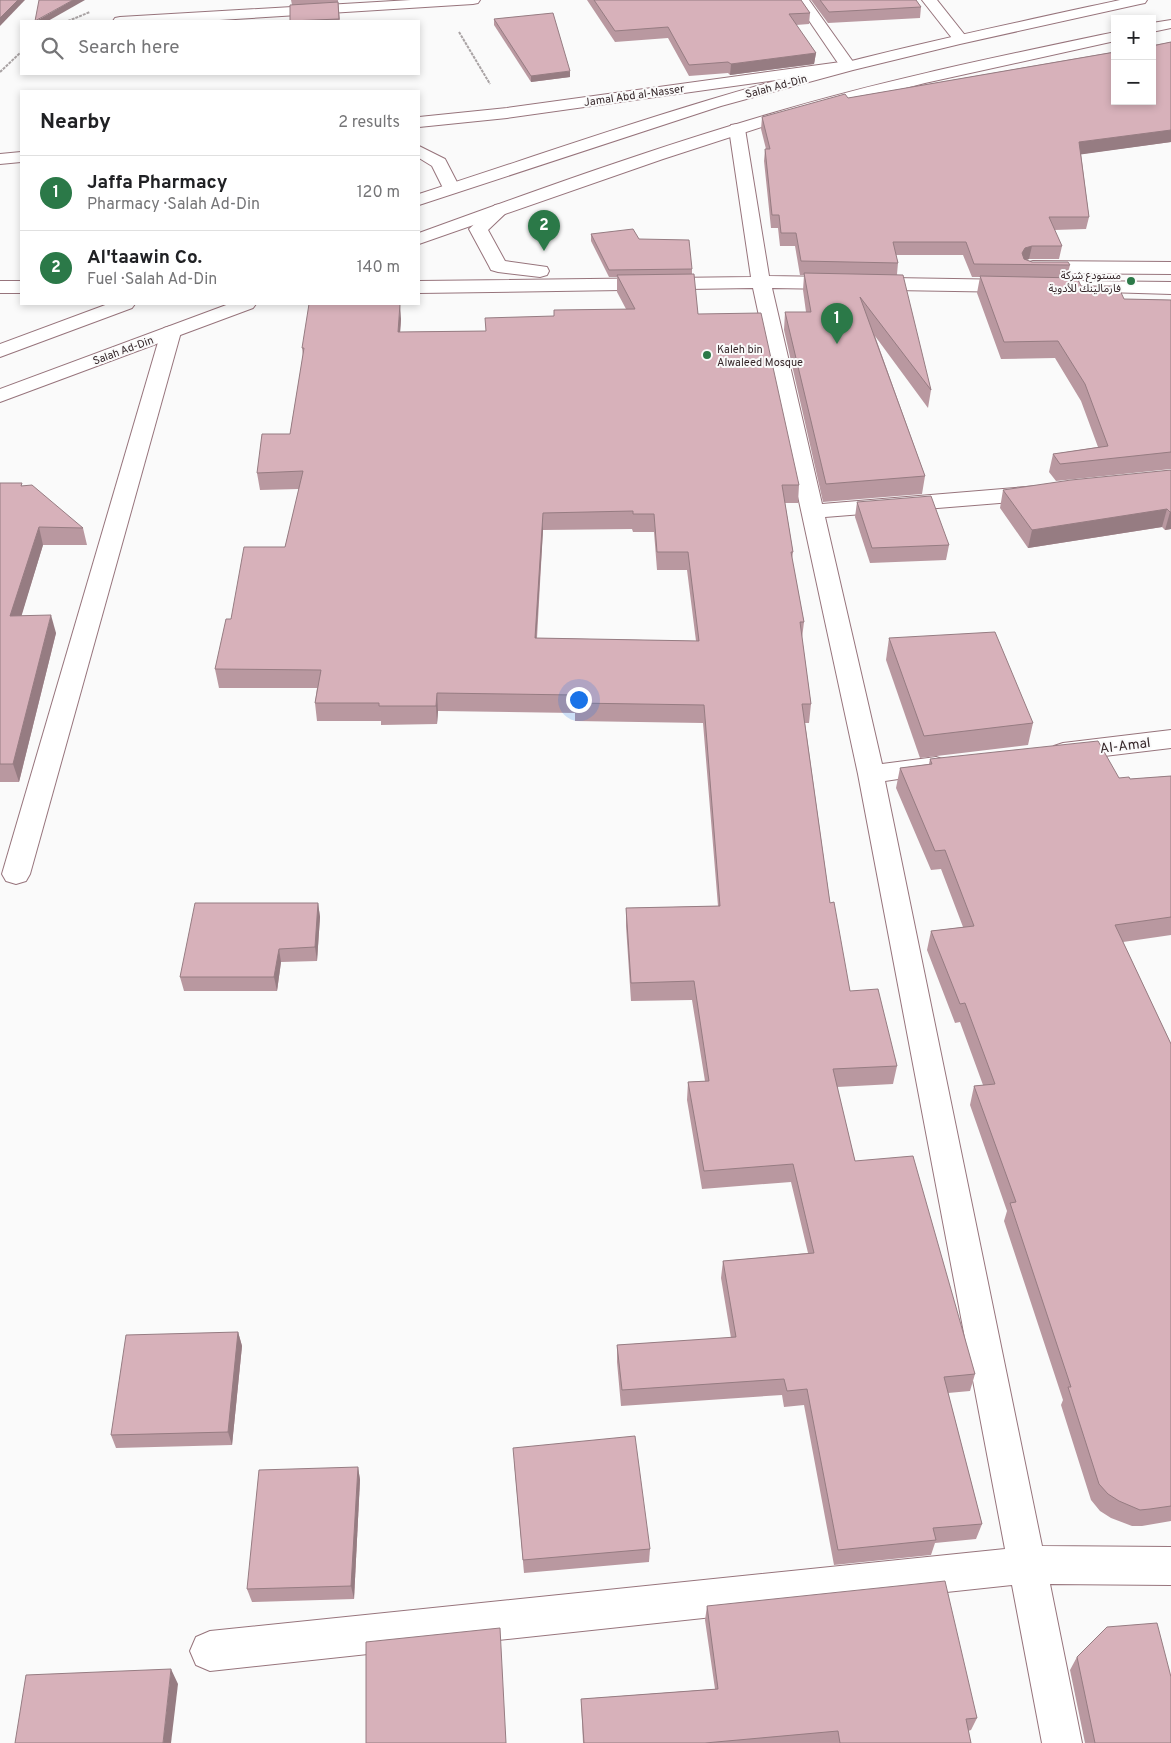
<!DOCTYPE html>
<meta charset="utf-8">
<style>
body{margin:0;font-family:Overpass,"Noto Sans Arabic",sans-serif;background:#f2f2f2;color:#202124}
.controls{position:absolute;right:15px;top:15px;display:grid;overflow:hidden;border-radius:0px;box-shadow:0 2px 8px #0003}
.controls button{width:45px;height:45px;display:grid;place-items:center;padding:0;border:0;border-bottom:1px solid #e0e0e0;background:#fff;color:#202124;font:25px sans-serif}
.you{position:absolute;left:578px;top:699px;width:18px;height:18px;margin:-12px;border:4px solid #fff;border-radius:50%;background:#1a73e8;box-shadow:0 0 0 8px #1a73e833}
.badge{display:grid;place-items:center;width:32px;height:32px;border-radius:50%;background:#2b7948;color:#fff;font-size:16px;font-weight:700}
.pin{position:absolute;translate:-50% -41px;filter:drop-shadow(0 1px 2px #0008)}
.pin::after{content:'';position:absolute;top:26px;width:18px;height:15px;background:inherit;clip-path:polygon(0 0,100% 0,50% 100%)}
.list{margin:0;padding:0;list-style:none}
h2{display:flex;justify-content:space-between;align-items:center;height:65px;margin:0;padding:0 20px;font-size:21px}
h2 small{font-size:16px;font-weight:400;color:#757577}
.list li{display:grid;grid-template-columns:32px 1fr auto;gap:15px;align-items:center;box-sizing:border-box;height:75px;padding:0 20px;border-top:1px solid #e0e0e0}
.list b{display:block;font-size:19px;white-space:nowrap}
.list p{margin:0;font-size:16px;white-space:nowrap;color:#757577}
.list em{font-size:16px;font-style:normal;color:#757577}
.icon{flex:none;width:28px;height:28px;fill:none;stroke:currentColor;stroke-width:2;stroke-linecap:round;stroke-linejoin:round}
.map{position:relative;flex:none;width:1171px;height:1743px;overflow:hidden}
.search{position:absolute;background:#fff;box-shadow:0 2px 8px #0003;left:20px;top:20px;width:400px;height:55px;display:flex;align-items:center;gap:12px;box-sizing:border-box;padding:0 18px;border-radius:0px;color:#757577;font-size:19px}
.panel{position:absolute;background:#fff;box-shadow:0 2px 8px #0003;left:20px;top:90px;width:400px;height:215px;border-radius:0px}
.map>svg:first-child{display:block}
</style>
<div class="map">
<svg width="1171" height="1743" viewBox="0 0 1171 1743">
<rect width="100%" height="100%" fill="#fafafa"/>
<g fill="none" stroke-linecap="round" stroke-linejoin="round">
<defs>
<g id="minor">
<polygon points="411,0 480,0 478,3 473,4 203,21 113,21 115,18 120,17"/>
<polygon points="795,0 809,0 856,66 854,69 842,69"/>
<polygon points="922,0 937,0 968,39 965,42 955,42"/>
<polygon points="737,124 743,125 745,129 769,276 1015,280 1022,282 1024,286 1022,290 1015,292 772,288 822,504 1038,486 1046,488 1049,493 1046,498 1038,500 825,517 882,764 936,757 945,760 949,766 945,772 885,781 1042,1546 1171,1547 1171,1585 1050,1584 1082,1743 1042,1743 1012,1585 210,1671 196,1665 190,1651 196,1637 210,1631 1005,1549 858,774 753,288 419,293 419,281 751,277 729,129 731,125"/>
<polygon points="501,204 507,205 510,209 488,230 505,261 547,267 549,271 547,275 540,277 498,272 491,270 489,266 469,229 495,205"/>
<polygon points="1033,261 1171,262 1171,274 1033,273 1026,271 1024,267 1026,263"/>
<rect x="0" y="281" width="21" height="12"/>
<polygon points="1080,281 1171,282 1171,294 1073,291 1071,287 1073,283"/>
<polygon points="171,326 178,328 181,332 30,874 26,881 16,884 6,881 2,874 161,332 164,328"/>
<polygon points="1171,730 1171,748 1063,761 1054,758 1050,752 1054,746 1063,743"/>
</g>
<g id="major">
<polygon points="848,61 854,63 856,66 854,69 507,118 419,127 419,117 507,108"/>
<polygon points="419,146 445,159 460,188 457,192 451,193 445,192 432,166 419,158"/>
<polygon points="21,152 21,162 0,164 0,154"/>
</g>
<g id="highway">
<path d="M1120,0H1147L1145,3L1140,4L960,44L853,70L721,106L419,205V194C515,163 612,129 709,100C844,59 982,30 1120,0Z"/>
<polygon points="1171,20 1171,28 1152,32 1152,23"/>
<path d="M1115,32V41L925,83L789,118L663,159L419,244V233C537,190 656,147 777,112C888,79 1002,56 1115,32Z"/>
<polygon points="108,304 135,304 132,308 0,357 0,344"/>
<polygon points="229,304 256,304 253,308 0,402 0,389"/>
</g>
</defs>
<use href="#minor" stroke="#97747c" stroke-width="2"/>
<use href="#major" stroke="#97747c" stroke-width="2"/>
<use href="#highway" stroke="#97747c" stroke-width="2"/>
<g stroke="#a9a3a4" stroke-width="2" stroke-dasharray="3 1" stroke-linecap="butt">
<polyline points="68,21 90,12"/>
<polyline points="459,32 490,84"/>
<polyline points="0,72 21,52"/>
</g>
<use href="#minor" fill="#fff" fill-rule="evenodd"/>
<use href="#major" fill="#fff" fill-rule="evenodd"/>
<use href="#highway" fill="#fff" fill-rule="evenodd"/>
</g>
<g fill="#b998a0" fill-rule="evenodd">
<polygon points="291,0 338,0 340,21 290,21 290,5 292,5"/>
<polygon points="587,0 801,0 810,13 809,24 796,25 816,53 814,64 730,75 728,73 689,76 668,38 615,42"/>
<polygon points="811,0 916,0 921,7 920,18 828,23"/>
<polygon points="494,19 570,77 531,82 494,25"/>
<polygon points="1171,42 1171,142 1081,154 1089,217 1086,229 1054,230 1062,246 1059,259 1029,259 1027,260 1032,262 1070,265 1067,277 1081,286 1124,299 1171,300 1171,469 1056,481 1049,472 1053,454 1098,447 1081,401 1055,358 1001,359 977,293 980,277 972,277 963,255 896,255 898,263 897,274 931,390 928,408 875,336 925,476 922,494 823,502 784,330 785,312 806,312 803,290 804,275 800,275 795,246 780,246 778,228 771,228 764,161 765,149 766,149 761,129 762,117 848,98"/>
<path d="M591,234L639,239L692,269V274L698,314L799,485L798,503H785L793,552L792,559L804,622L802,638L811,704L809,723H805L830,903L850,991L897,1066L893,1084L837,1087L855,1161L975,1374L970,1391L948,1393L982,1524L976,1539L935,1543L931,1555L834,1565L804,1405L784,1407L782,1395L621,1406L617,1362V1345L731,1338L721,1278L723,1261L808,1253L791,1182L702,1189L687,1100L688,1082L705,1081L692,1000L631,1001L626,926V908L718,906L703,723L575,721V713L438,711L437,724L381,725V721H317L315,703L317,688H219L215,669L231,619L285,547L299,489L260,490L257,473L290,434L303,356L302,348L401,319L400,332L486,331L554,316L626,309L617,292V277H609L591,241ZM632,529L633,532H654L657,570H687L696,641L537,638L543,530Z"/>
<polygon points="1171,470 1171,529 1165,530 1162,527 1028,548 1000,508 1003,490"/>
<polygon points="0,483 22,486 83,528 87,545 43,545 21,616 56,633 19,782 0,782"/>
<polygon points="857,502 949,545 946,560 870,563 855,517"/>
<polygon points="889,638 1033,723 1028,745 920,758 886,660"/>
<polygon points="930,759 1130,779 1171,776 1171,935 1123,942 1171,1044 1171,1521 1142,1526 1132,1526 1111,1518 1100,1511 1091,1500 1061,1405 1063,1400 1004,1221 1007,1211 970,1105 974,1086 983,1085 960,1022 955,1023 927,950 931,931 963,927 941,869 931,870 896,788 900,768 929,764"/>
<polygon points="318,903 320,917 317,961 281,962 277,991 184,991 180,977"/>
<polygon points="238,1332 242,1346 232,1445 116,1448 111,1435"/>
<polygon points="514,1461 650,1549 649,1562 524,1573"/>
<polygon points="358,1467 360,1480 354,1599 252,1602 247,1589"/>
<polygon points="707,1606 977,1718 971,1730 968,1731 971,1743 583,1743 581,1699 715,1689 705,1620"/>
<polygon points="1077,1657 1171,1743 1085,1743 1070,1670"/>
</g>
<g fill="#967c82">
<polygon points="18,0 25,0 0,26 0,18"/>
<polygon points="73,0 85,0 48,21 36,21"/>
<polygon points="816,53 814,64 730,75 731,64"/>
<polygon points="570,71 570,77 531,82 531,76"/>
<polygon points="1171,130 1171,142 1077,155 1079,142"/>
<polygon points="1032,246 1029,259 1022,261 1022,253 1025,248"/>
<polygon points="400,304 401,319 399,349 398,332"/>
<polygon points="1167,509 1162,527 1028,548 1032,530"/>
<polygon points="1170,512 1171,512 1171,529 1165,530"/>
<polygon points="543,513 543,530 535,656 535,638"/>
<polygon points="39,527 43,545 16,634 10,616"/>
<polygon points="51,615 56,633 19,782 13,764"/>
<polygon points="437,693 438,711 437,724 436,706"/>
<polygon points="318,903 320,917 317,961 315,947"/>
<polygon points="279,949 281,962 277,991 274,977"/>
<polygon points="238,1332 242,1346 232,1445 228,1432"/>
<polygon points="358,1467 360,1480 354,1599 351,1586"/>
<polygon points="171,1669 178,1684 171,1743 163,1743"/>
</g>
<g fill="#d7b1ba" stroke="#967c82" fill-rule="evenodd">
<polygon points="0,0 18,0 0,18"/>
<polygon points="39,0 73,0 35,21"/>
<polygon points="594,0 801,0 810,13 789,14 816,53 731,64 728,62 689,65 668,27 615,31"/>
<polygon points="820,0 916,0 921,7 829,12"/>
<polygon points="338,2 339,19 290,21 290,5"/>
<polygon points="553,13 570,71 531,76 494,19"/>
<polygon points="1171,42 1171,130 1079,142 1089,217 1049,217 1062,246 1032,246 1025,248 1022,253 1024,259 1032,262 1068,262 1070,265 974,264 966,242 893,242 898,263 801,261 796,233 781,233 779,215 772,215 765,149 770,149 762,117 845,94 848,98 1115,52 1115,101 1152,101 1152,46"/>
<polygon points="633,229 639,239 689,240 692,269 609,270 591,234"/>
<polygon points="804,273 903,275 931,390 860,297 925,476 826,484 785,312 811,312"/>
<path d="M694,274L698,314L761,313L799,485H782L793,552H791L804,622H800L811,704H802L830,903L834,902L850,991L878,989L897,1066L833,1069L855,1161L913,1156L975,1374L944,1377L982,1524L933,1528L936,1540L838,1550L807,1389L787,1391L784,1379L622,1390L617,1345L736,1337L723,1261L814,1253L793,1164L704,1171L688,1082L709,1081L694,981L631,983L626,908L720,906L704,705L575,703V695L437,693L436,706H379V703H315L321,670L215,669L226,619H231L244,547H285L303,471L257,473L262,434H290L304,348H302L309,304H400L398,332L486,331L485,318L554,316V310L635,309L617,275ZM633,511V514H654L657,552H688L699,641L535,638L543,513Z"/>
<polygon points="980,276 1077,278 1081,286 1118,286 1124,299 1171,300 1171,452 1060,464 1053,454 1108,446 1085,384 1058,341 1004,342"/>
<polygon points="1171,470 1171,512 1170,512 1167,509 1032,530 1003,490 1071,480"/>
<polygon points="0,483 22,483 21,486 32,485 83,528 39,527 10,616 51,615 13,764 0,764"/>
<polygon points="931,496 949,545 872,548 857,502"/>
<polygon points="995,632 1033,723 924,736 889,638"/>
<polygon points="1098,741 1119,778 1129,777 1130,779 1171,776 1171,917 1115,925 1171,1044 1171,1506 1150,1509 1140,1510 1119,1501 1108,1494 1099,1484 1068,1387 1071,1387 1010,1203 1016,1202 974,1086 995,1084 965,1003 960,1004 931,931 974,926 945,850 935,851 900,768 932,764 930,759"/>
<polygon points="195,903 318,903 315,947 279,949 274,977 180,977"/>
<polygon points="238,1332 228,1432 111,1435 126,1335"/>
<polygon points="635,1436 650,1549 523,1560 513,1448"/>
<polygon points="358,1467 351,1586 247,1589 259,1470"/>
<polygon points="945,1581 977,1718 966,1719 971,1743 840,1743 838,1731 705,1743 584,1743 581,1699 718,1689 707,1606"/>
<polygon points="1157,1623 1171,1677 1171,1743 1095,1743 1077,1657 1107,1627"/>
<polygon points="500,1628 506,1743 366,1743 366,1642"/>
<polygon points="171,1669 163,1743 15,1743 26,1675"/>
</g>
<g fill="#2b7948" stroke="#fafafa" stroke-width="2">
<circle cx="1131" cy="281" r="5"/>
<circle cx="707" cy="355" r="5"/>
</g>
<g text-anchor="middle" stroke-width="4" stroke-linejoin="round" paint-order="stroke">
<g font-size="11" fill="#352629" stroke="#fafafa">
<text transform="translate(776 86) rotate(-15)" y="4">Salah Ad-Din</text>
<text transform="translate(634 95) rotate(-8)" y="4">Jamal Abd al-Nasser</text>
<text transform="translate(123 350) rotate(-20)" y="4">Salah Ad-Din</text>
</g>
<g font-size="11" fill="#352629" stroke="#fafafa" text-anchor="end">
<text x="1121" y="279">مستودع شركة<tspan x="1121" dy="13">فارمالينك للأدوية</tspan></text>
<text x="717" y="353" text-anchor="start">Kaleh bin<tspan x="717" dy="13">Alwaleed Mosque</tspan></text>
</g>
<g font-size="14" fill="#352629" stroke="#fafafa">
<text transform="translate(1125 745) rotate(-7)" y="5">Al-Amal</text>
</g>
</g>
</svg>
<div class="controls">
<button>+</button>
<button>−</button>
</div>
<div class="you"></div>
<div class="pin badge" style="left:837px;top:344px">1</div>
<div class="pin badge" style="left:544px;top:251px">2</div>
<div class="search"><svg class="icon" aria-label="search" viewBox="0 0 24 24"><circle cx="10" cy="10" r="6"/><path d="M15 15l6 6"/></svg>Search here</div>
<section class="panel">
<h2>Nearby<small>2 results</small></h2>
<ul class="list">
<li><span class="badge">1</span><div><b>Jaffa Pharmacy</b><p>Pharmacy · Salah Ad-Din</p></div><em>120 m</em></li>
<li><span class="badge">2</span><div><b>Al'taawin Co.</b><p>Fuel · Salah Ad-Din</p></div><em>140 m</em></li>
</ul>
</section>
</div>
